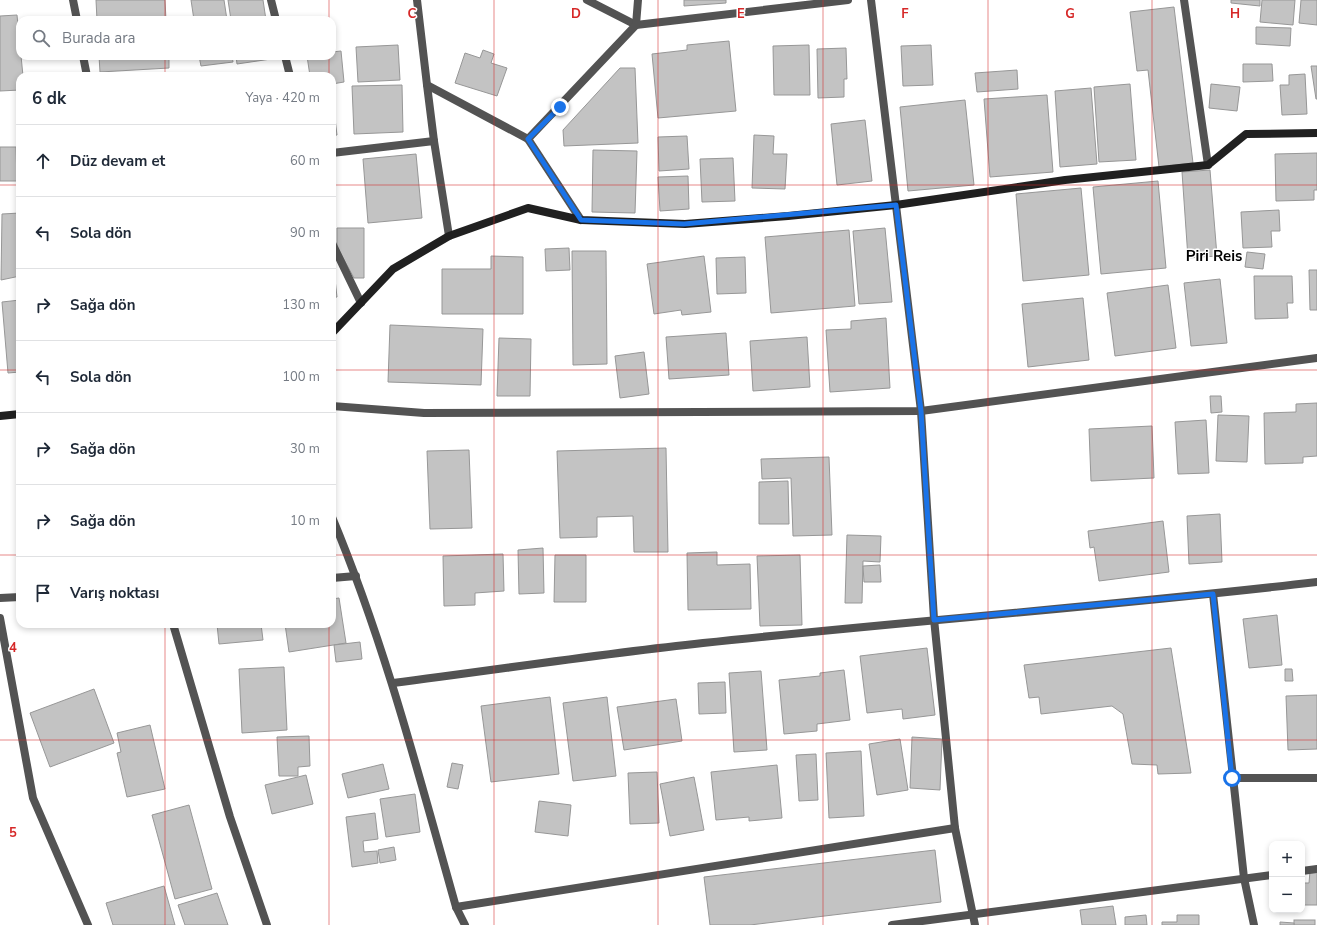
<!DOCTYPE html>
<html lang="tr">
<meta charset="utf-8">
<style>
body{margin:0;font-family:"Nunito Sans",sans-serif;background:#f2f2f3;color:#1f2937}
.controls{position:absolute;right:12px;bottom:12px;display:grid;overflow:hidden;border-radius:8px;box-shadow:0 2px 6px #0003}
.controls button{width:36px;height:36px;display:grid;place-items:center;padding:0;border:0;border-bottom:1px solid #e0e1e3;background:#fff;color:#1f2937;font:20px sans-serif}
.stop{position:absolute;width:12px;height:12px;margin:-9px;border:3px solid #1a73e8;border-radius:50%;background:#fff}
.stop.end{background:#1a73e8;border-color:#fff;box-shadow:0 1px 4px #0008}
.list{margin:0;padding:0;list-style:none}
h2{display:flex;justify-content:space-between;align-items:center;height:52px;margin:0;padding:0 16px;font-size:17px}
h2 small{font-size:13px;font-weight:400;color:#747a83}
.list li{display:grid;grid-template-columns:26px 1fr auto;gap:12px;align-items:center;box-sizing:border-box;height:72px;padding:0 16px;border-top:1px solid #e0e1e3}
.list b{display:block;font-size:15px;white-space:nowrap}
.list em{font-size:13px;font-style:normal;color:#747a83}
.icon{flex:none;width:22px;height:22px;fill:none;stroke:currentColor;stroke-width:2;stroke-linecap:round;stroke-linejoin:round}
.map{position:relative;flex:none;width:1317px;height:925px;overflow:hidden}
.search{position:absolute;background:#fff;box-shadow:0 2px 6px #0003;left:16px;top:16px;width:320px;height:44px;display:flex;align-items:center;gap:10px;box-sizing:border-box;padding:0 14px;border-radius:12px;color:#747a83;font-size:15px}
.panel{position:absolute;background:#fff;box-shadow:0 2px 6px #0003;left:16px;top:72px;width:320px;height:556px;border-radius:12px}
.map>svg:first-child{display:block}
</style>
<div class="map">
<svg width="1317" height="925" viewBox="0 0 1317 925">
<rect width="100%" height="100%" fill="#fff"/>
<g fill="#c3c3c3" stroke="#979797">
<polygon points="96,0 165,0 166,20 97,20"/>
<polygon points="191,0 224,0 227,20 194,20"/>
<polygon points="228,0 263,0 266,20 231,20"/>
<polygon points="684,0 726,0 726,3 684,6"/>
<polygon points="1231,0 1260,0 1260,6 1231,3"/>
<polygon points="1262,0 1295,0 1293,25 1260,22"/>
<polygon points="1301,0 1317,0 1317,25 1299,23"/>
<polygon points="1174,7 1193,163 1159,167 1148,70 1137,71 1130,12"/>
<polygon points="17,15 23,76 20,76 20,90 0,91 0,16"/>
<polygon points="1256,27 1291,28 1290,46 1256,44"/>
<polygon points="729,41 736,111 658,118 652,54 687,50 687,45"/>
<polygon points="398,45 400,80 358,82 356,47"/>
<polygon points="809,45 810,95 774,95 773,46"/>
<polygon points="931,45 933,85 903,86 901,46"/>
<polygon points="846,48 847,79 844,79 844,97 818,98 817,49"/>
<polygon points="483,50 494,54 491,63 507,68 497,96 455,83 465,53 480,58"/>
<polygon points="341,51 344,82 332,84 332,76 310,76 307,56 332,56 332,52"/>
<polygon points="99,56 169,56 169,68 100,72"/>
<polygon points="199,56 232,56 233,62 201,66"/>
<polygon points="236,56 271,56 271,59 237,64"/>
<polygon points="1243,64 1272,64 1273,81 1243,82"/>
<polygon points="1311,66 1317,66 1317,99 1316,99"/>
<polygon points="620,68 635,68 638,143 564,146 563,130"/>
<polygon points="1017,70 1018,89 977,92 975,73"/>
<polygon points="1305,74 1307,114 1282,115 1280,85 1289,85 1289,75"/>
<polygon points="1130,84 1136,160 1099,162 1094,87"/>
<polygon points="1211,84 1240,87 1237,111 1209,108"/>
<polygon points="402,85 403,132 354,134 352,86"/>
<polygon points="1091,88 1097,164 1060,167 1055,91"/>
<polygon points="332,94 337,135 332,136"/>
<polygon points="1047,95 1053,172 990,177 984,99"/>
<polygon points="965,100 974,185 908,191 900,107"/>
<polygon points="865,120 872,181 837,185 831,124"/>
<polygon points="754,135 774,136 773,154 787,154 785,189 752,188"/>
<polygon points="687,136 689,169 659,171 658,137"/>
<polygon points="0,147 16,147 17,181 0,181"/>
<polygon points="593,150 637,151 635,213 592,212"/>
<polygon points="1317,153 1317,190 1314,190 1314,200 1276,201 1275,154"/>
<polygon points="416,154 422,218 368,223 363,159"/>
<polygon points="733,158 735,201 702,202 700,159"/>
<polygon points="1210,170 1217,256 1188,258 1182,172"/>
<polygon points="688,176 689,209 660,211 658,177"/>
<polygon points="1158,181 1166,268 1101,274 1093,187"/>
<polygon points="1081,188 1089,275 1023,281 1016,194"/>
<polygon points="1279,210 1280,231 1271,231 1272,247 1243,248 1241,212"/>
<polygon points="20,213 20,276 1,280 2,214"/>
<polygon points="337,228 364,228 364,278 354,278 337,247"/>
<polygon points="885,228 892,302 859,304 853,231"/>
<polygon points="849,230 855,306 771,313 765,237"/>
<polygon points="569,248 570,270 546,271 545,249"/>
<polygon points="572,251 606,251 607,364 573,365"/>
<polygon points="332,252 337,297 332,298"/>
<polygon points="1247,252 1265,254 1263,269 1245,267"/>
<polygon points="491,256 523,257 523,314 442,314 442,269 491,269"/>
<polygon points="704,256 711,312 682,315 681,310 654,314 647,264"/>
<polygon points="745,257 746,293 717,294 716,258"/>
<polygon points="1309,270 1317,270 1317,310 1310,310"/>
<polygon points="1254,276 1292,276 1293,303 1287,303 1288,318 1255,319"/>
<polygon points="1220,279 1227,343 1191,346 1184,283"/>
<polygon points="1168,285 1176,348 1115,356 1107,293"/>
<polygon points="1083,298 1089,360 1028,367 1022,304"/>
<polygon points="20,300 20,372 8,373 2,302"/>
<polygon points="886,318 890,388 830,392 826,330 851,329 851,321"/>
<polygon points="390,325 483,329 481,385 388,382"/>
<polygon points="726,333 729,375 669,379 666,337"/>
<polygon points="807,337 810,387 753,391 750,341"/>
<polygon points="499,338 531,339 530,396 497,396"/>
<polygon points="644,352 649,394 620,398 615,356"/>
<polygon points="1210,396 1221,396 1222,412 1211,413"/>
<polygon points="1317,403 1317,456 1303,457 1303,463 1265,464 1264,413 1296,412 1296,404"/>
<polygon points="1218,415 1249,416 1247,462 1216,461"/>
<polygon points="1206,420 1209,473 1178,474 1175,422"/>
<polygon points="1152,426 1154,478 1091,481 1089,429"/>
<polygon points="666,448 668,552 634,552 633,516 597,517 597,537 560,538 557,451"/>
<polygon points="469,450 472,528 430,529 427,451"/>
<polygon points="829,457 832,535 793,536 791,478 762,479 761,459"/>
<polygon points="788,481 789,524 759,524 759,482"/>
<polygon points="1220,514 1222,562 1189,564 1187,516"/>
<polygon points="1163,521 1169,572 1099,581 1094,547 1090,548 1088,531"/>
<polygon points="847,535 881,536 880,562 863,561 862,603 845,603"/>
<polygon points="543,548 544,593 519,594 518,550"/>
<polygon points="717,552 717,565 750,564 751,609 688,610 687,553"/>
<polygon points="503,554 504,591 475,593 475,605 444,606 443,556"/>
<polygon points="555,555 586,555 586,602 554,602"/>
<polygon points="800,555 802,625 760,626 757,556"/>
<polygon points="880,565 881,582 864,582 863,566"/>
<polygon points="339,598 346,643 289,652 285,624 332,624 332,599"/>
<polygon points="1277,615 1282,665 1249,668 1243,619"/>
<polygon points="217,624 261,624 263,640 219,644"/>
<polygon points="360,642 362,659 336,662 334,645"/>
<polygon points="927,648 935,715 903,719 902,709 867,713 860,656"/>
<polygon points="1171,648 1191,773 1158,774 1157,765 1132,764 1123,714 1112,706 1041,714 1039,697 1029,698 1024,665"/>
<polygon points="284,667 287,730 242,733 239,669"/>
<polygon points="1285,669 1292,669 1293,681 1285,681"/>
<polygon points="844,670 850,720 817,724 817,731 784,734 779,680 820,676 820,673"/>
<polygon points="761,671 767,750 734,752 729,673"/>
<polygon points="725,682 726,713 699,714 698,683"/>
<polygon points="94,689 114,743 50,767 30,713"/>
<polygon points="1317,695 1317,749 1288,750 1286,696"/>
<polygon points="550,697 559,774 491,782 481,706"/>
<polygon points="607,697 616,776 573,781 563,703"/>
<polygon points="676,699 682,741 624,750 617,707"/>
<polygon points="150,725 165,789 127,797 117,753 121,752 117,733"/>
<polygon points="309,736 310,766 298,767 298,776 279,776 277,737"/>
<polygon points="912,737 942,739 940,790 910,788"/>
<polygon points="900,739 908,790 877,795 869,744"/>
<polygon points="861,751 864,816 829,818 826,753"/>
<polygon points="816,754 818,800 799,801 796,755"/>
<polygon points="452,763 463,765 458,789 447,787"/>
<polygon points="383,764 389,789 348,798 342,774"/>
<polygon points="777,765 782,818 749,821 749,817 716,820 711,772"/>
<polygon points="657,772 659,823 630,824 628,773"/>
<polygon points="306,775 313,804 272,814 265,785"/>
<polygon points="694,777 704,830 670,836 660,784"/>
<polygon points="415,794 420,832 386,837 380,799"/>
<polygon points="539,801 571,805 568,836 535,832"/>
<polygon points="189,805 212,889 175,899 152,815"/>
<polygon points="375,813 378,839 363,841 364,852 377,851 378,863 352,867 346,817"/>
<polygon points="394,847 396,860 380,863 378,850"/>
<polygon points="935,850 941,902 750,925 710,925 704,877"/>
<polygon points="1310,871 1317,871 1317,905 1302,905 1302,883 1309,883"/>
<polygon points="164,886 175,925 113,925 106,903"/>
<polygon points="217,893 228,925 185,925 178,905"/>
<polygon points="1113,906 1116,925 1082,925 1080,910"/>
<polygon points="1146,915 1147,925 1125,925 1125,917"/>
<polygon points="1177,915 1199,915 1199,925 1162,925 1162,922 1177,922"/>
<rect x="1294" y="920" width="21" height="5"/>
<polygon points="1280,922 1294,923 1294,925 1280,925"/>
</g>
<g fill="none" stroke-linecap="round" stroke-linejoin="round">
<g stroke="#535353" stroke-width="8">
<polyline points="73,0 77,20"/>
<polyline points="271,0 276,20"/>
<polyline points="417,0 427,85 528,139"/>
<polyline points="587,0 636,25 848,0"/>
<polyline points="871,0 921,411 934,619 955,828 975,925"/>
<polyline points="1184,0 1208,165"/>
<polyline points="83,56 87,76"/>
<polyline points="285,56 290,76"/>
<polyline points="427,85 434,141 449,236"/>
<polyline points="332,153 434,141"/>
<polyline points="581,220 528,139 636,25 638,0"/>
<polyline points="332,243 361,303"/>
<polyline points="332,406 424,413 921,411 1317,358"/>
<path d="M332,517C385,644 419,776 456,907L465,925"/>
<polyline points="332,578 356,576"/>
<polyline points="1213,594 1244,878 1254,925"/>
<polyline points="0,598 20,597"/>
<polyline points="0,618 33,798 88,925"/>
<polyline points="173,624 230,817 267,925"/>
<path d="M393,683C496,670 599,654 703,643C908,621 1113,606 1317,582"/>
<polyline points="1232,778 1317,778"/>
<polyline points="1302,871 1317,869"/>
<polyline points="456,907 955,828"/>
<polyline points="892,925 1272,875"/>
</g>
<g stroke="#202020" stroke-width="8">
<polyline points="332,333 393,269 449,236 528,208 581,220 685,224 788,216 896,205 1065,180 1208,165 1246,134 1317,133"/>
<polyline points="0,416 20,414"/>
</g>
</g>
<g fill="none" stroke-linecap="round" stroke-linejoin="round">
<polyline stroke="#1a73e8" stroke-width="5" points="560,107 528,139 581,220 684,224 896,205 921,411 934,620 1213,594 1232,778"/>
</g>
<path fill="none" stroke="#d62828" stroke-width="1" stroke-opacity="0.55" d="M165,0V20M329,0V20M494,0V925M658,0V925M823,0V925M988,0V925M1152,0V925M165,56V76M329,56V76M0,185H20M332,185H1317M0,370H20M332,370H1317M0,555H20M332,555H1317M165,624V925M329,624V925M0,740H1317"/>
<g text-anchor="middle" stroke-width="3" stroke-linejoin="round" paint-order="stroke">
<g font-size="15" font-weight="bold" fill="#000" stroke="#fff">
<text x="1214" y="261">Piri Reis</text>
</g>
</g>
<g font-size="13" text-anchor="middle" font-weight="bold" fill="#d62828" stroke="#fff" stroke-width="3" stroke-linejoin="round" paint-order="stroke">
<text x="412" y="18">C</text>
<text x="576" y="18">D</text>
<text x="741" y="18">E</text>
<text x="905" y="18">F</text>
<text x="1070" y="18">G</text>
<text x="1235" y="18">H</text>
<text x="13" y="652">4</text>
<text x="13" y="837">5</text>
</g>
</svg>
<div class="controls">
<button>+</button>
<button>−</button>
</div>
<div class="stop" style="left:1232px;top:778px"></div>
<div class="stop end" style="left:560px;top:107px"></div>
<div class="search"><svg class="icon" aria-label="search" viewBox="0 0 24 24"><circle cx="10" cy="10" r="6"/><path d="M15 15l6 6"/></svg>Burada ara</div>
<section class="panel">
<h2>6 dk<small>Yaya · 420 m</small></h2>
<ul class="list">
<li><svg class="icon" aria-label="ahead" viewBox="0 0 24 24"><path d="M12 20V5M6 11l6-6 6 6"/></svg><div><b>Düz devam et</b></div><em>60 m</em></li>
<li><svg class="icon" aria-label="left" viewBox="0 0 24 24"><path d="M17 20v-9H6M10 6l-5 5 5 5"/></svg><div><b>Sola dön</b></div><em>90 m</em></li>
<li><svg class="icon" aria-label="right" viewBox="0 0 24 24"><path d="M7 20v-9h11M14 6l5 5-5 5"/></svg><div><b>Sağa dön</b></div><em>130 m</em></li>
<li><svg class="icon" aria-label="left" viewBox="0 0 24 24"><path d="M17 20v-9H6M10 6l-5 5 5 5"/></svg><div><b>Sola dön</b></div><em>100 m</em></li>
<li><svg class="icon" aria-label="right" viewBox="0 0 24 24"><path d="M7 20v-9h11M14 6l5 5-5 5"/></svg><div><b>Sağa dön</b></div><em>30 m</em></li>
<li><svg class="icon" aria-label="right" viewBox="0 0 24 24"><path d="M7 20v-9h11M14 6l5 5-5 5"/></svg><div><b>Sağa dön</b></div><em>10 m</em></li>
<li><svg class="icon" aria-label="arrive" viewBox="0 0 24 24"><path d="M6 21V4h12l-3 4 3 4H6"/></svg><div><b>Varış noktası</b></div></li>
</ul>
</section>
</div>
